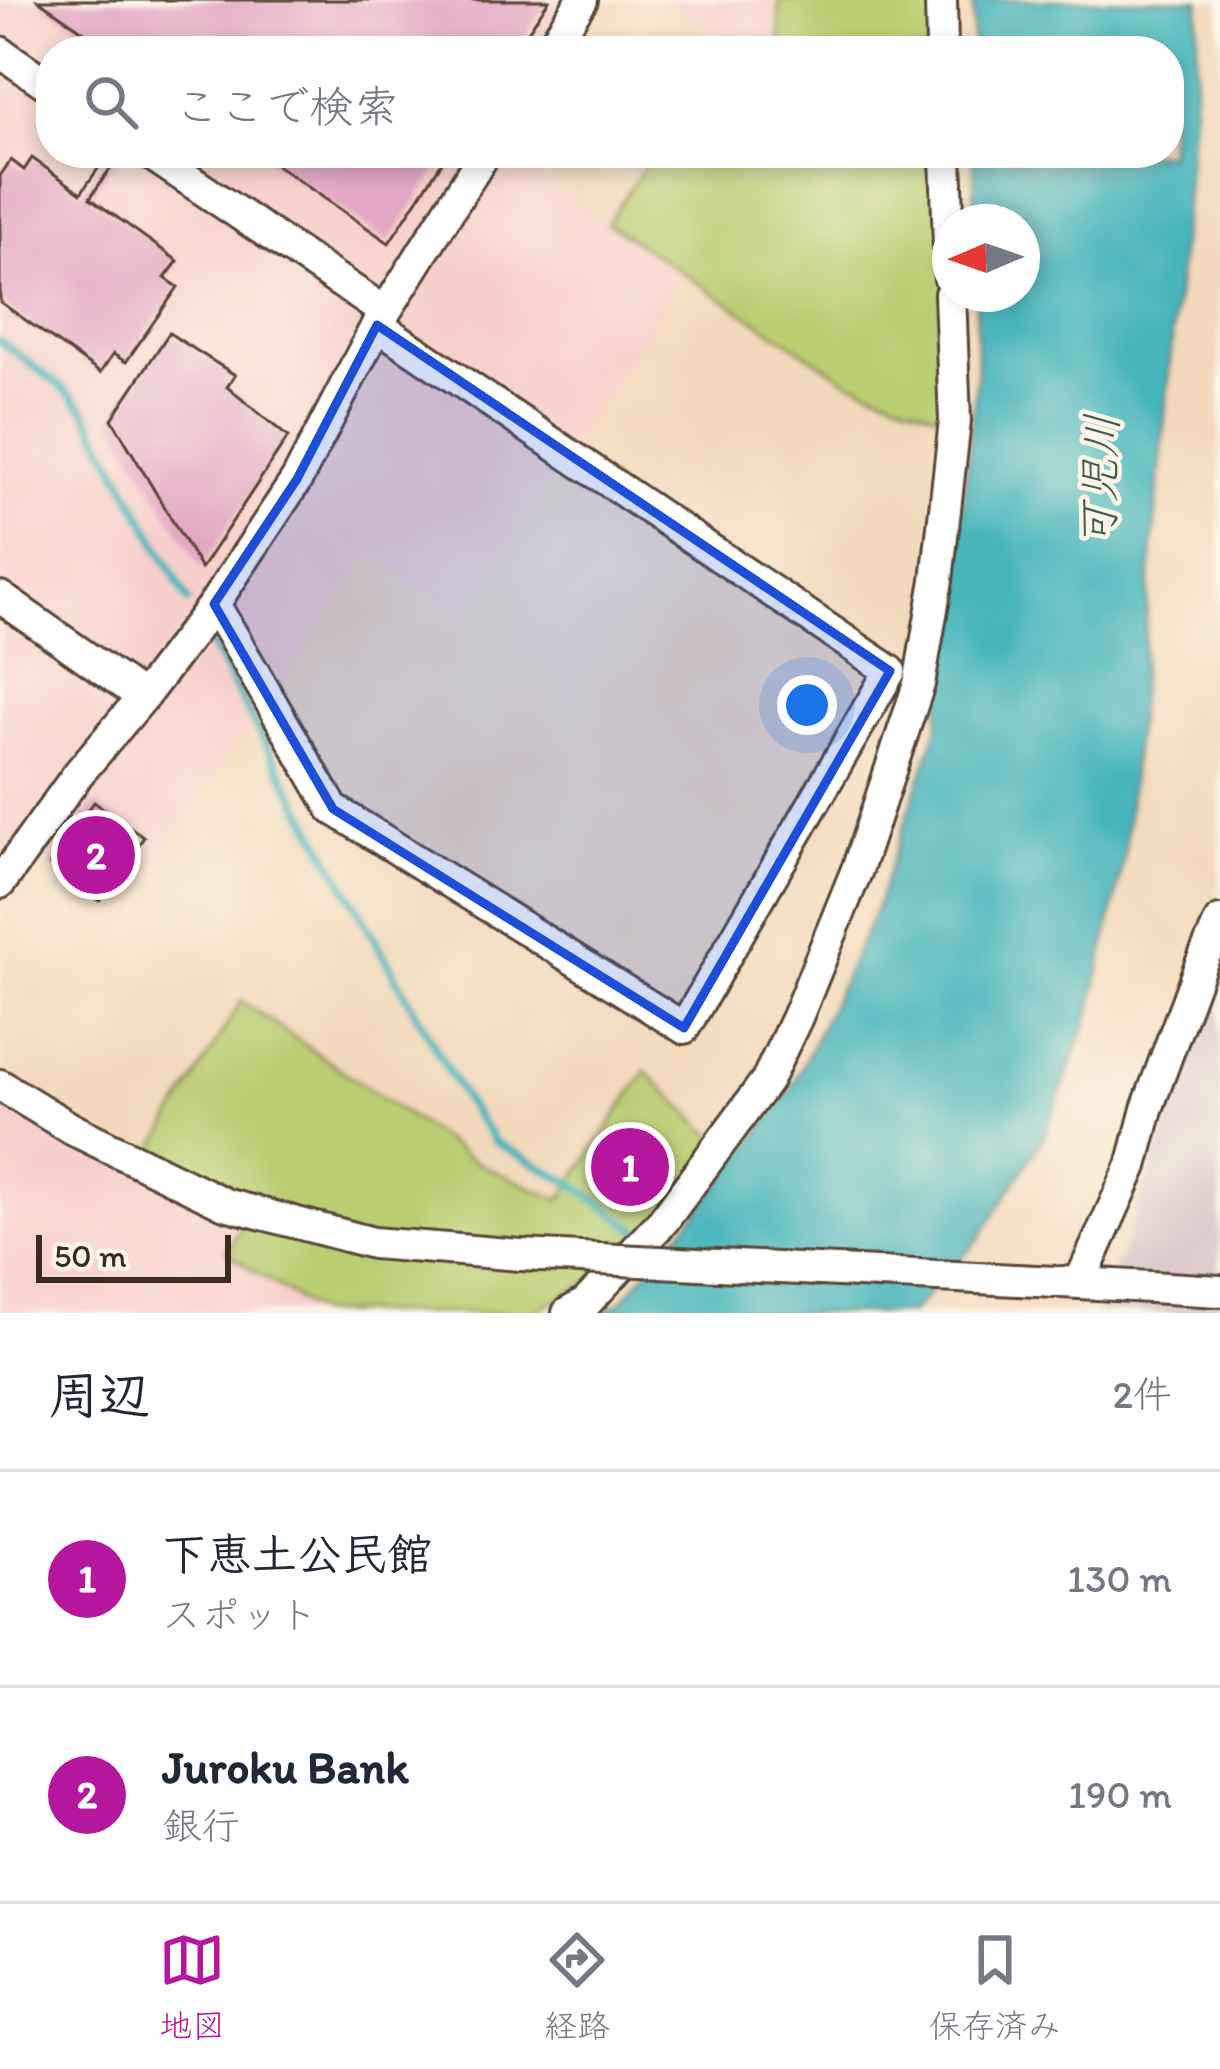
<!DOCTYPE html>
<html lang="ja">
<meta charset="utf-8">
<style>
body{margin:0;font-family:Itim,"Klee One",sans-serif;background:#f6f6f7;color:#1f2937}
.compass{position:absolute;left:932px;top:204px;width:108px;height:108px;border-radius:50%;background:#fff;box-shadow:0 6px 18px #0003;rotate:268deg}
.scale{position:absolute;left:36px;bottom:30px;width:195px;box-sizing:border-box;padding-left:12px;border:6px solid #3b2a1e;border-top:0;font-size:33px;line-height:42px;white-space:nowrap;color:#3b2a1e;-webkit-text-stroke:9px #fcf5e5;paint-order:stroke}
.you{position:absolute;left:807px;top:705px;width:42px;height:42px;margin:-30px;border:9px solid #fff;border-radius:50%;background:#1a73e8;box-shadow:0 0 0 18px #1a73e833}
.badge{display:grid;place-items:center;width:78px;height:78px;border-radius:50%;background:#b5179e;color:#fff;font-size:39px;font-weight:700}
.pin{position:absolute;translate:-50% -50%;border:6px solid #fff;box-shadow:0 3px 12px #0006}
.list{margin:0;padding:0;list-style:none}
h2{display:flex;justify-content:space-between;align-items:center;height:156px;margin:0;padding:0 48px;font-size:51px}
h2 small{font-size:39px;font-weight:400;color:#747a83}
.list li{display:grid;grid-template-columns:78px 1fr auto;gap:36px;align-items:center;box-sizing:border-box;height:216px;padding:0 48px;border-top:3px solid #e0e1e3}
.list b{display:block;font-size:45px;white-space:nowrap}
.list p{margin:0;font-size:39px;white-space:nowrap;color:#747a83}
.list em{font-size:39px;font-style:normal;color:#747a83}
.icon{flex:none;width:66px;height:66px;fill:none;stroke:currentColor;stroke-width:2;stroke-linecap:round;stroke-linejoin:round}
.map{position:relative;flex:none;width:1220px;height:1313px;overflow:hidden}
.search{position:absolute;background:#fff;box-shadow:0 6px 18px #0003;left:36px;right:36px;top:36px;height:132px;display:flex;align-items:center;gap:30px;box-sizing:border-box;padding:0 42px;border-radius:48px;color:#747a83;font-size:45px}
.sheet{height:588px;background:#fff}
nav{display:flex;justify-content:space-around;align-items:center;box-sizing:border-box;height:168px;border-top:3px solid #e0e1e3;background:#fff;font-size:33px;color:#747a83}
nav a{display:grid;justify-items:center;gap:6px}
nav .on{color:#b5179e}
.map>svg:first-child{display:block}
</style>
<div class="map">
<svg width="1220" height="1313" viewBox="0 0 1220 1313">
<rect width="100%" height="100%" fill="#fcf5e5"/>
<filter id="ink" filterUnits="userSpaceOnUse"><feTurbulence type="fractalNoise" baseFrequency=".00833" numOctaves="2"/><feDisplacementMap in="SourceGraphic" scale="24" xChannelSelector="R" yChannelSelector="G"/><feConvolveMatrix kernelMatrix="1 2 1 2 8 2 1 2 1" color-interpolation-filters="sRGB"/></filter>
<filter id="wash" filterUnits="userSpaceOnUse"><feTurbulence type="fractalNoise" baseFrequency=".004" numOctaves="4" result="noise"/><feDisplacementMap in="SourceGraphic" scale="48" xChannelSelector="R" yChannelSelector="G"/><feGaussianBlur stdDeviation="2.7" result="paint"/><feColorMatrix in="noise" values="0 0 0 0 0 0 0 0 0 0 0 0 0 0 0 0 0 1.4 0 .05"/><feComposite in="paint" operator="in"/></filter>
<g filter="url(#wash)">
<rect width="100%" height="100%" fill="#f3d9bc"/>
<g fill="#f7d0cb">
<polygon points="0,0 582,0 549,51 51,51 51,153 504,153 685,275 460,615 371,554 120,912 24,850 0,883"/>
<polygon points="664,0 779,0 780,51 744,51"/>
<polygon points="0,1085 251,1211 226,1252 318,1313 0,1313"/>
</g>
<polygon fill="#d2bec2" points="1220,984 1220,1313 1099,1313"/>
<g fill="#b9ce72" stroke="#7a7c48" stroke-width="3">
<polygon points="779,0 941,0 942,51 780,51"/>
<polygon points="654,153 946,153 955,421 848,381 607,223"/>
<polygon points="241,1001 477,1163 560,1200 646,1071 721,1144 630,1258 531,1313 318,1313 226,1252 250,1212 145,1165"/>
</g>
<polygon fill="#46b5bc" stroke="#40706d" stroke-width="3" points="973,0 1200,0 1194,103 1124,858 1090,1015 1044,1136 979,1239 911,1313 602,1313 622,1301 705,1203 790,1092 874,914 938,727 977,374 976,294 1022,294 1022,222 975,222 974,153 1169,153 1169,51 973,51"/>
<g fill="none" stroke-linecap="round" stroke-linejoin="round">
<g stroke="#46b5bc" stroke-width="8">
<polyline points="0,341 60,386 85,410 188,601"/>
<polyline points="211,645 465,1101 495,1142 575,1185 639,1231"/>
</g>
</g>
<g id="blocks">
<g fill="#e3a6c4">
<polygon points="38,0 549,0 515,51 112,51"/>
<polygon points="109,153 121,153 90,198 178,261 165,278 178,287 126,362 113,354 100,373 0,302 0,176 11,160 24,170 32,158 81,193"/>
<polygon points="259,153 448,153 389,243"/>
<polygon points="169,333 235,375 227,387 288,437 201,569 112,419"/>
<polygon points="94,802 144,837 100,901 50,865"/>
<polygon points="630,1141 655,1158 629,1203 603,1177"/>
</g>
</g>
</g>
<g filter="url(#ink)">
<use href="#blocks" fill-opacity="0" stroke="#574436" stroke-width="3"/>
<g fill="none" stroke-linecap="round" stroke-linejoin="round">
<defs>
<g id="minor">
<polyline points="941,0 942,51"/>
<polyline points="549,51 582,0"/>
<polyline points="0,52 51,87"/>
<polyline points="149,153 385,312"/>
<polyline points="946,153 950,279"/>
<polyline points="0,597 143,697"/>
<polyline points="214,604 333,809 684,1028 890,671 377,325"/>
<polyline points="0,883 78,774 143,697 214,604 297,479 377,325 485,153"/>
<polyline points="0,1085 72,1129 225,1204 373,1243 521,1255"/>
<polyline points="1062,1282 1220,1291"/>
<polyline points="1080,1282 1132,1166 1147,1109 1200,966 1220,921"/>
<polyline points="568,1313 586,1303 663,1221 767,1080 797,1017 858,867 919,684 937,580 955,421 950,294"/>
</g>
</defs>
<use href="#minor" stroke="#574436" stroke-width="36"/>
<use href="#minor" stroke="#fff" stroke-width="30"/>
<defs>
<polyline id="minor-bridge" points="521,1255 1056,1282"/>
</defs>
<use href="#minor-bridge" stroke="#574436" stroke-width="36" stroke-linecap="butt"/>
<use href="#minor-bridge" stroke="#fff" stroke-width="30"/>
</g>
</g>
<path fill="#1d4ed8" fill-opacity="0.2" stroke="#1d4ed8" stroke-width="9" stroke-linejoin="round" d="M377,325L890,671L684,1028L333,809L214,604L297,479Z"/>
<g text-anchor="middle" stroke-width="9" stroke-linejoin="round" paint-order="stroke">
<g font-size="45" font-style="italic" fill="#3f5b55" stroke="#fcf5e5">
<text transform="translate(1099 481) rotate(-88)" y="16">可児川</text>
</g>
</g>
</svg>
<svg class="compass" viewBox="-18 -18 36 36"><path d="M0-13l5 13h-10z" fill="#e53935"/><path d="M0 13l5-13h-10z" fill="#747a83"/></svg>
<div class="scale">50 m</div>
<div class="you"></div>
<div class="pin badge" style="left:630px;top:1167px">1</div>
<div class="pin badge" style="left:96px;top:855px">2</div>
<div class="search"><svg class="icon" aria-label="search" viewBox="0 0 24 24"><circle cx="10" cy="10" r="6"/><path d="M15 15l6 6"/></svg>ここで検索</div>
</div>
<section class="sheet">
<h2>周辺<small>2件</small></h2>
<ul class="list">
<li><span class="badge">1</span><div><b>下恵土公民館</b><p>スポット</p></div><em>130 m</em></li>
<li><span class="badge">2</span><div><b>Juroku Bank</b><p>銀行</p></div><em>190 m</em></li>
</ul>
</section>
<nav>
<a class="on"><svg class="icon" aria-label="map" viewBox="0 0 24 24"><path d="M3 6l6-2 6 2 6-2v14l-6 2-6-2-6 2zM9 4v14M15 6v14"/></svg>地図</a>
<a><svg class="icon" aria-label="directions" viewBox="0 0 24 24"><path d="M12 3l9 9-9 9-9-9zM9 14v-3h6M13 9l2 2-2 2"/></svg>経路</a>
<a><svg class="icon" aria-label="saved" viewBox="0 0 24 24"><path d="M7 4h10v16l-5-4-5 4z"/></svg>保存済み</a>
</nav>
